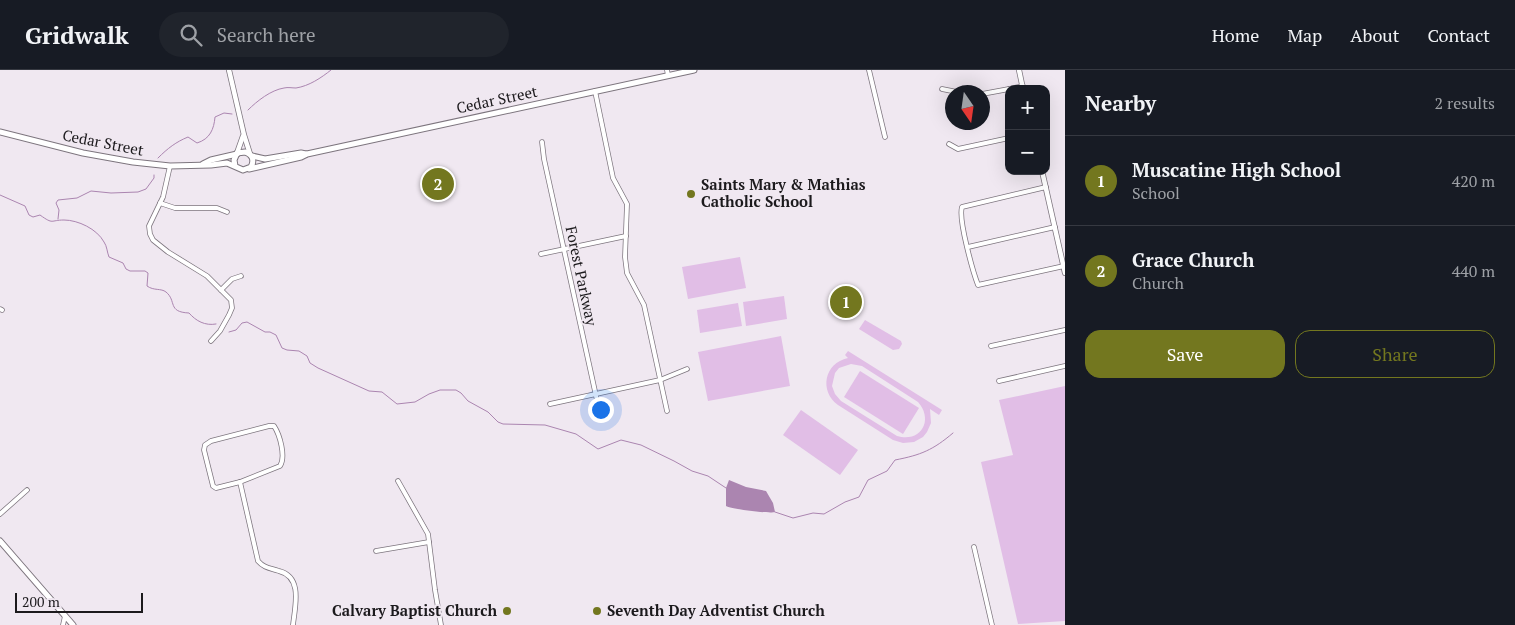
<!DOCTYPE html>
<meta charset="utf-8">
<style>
body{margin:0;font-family:"PT Serif",serif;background:#20242c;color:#f1f3f6}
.controls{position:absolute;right:15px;top:15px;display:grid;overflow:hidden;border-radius:10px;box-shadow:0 5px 20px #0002}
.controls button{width:45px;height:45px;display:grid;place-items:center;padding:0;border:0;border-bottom:1px solid #363941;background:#171b24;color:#f1f3f6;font:25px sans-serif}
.compass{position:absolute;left:945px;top:15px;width:45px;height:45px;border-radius:50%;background:#171b24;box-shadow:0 5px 20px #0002;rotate:167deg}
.scale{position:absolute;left:15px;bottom:12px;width:128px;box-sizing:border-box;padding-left:5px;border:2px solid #1c1a1d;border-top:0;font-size:14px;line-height:18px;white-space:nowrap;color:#1c1a1d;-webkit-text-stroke:4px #f0e8f1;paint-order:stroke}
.you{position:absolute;left:600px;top:339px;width:18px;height:18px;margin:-12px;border:4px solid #fff;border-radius:50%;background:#1a73e8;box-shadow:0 0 0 8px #1a73e833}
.badge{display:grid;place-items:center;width:32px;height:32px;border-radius:50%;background:#73771f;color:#fff;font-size:16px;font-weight:700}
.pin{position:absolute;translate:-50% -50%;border:2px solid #fff;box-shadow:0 1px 5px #0006}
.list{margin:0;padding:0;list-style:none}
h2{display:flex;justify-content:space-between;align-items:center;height:65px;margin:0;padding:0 20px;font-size:21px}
h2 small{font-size:16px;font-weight:400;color:#9ea1a6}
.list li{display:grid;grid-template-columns:32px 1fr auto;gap:15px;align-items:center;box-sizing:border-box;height:90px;padding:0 20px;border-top:1px solid #363941}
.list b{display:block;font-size:19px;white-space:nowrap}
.list p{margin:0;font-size:16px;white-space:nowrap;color:#9ea1a6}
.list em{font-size:16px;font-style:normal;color:#9ea1a6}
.actions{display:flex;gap:10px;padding:15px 20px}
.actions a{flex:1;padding:11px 0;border:1px solid #73771f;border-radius:15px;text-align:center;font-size:18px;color:#73771f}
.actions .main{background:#73771f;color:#fff}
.icon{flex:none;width:28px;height:28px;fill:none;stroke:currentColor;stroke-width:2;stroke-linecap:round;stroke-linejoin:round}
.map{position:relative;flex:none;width:1065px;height:555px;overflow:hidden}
header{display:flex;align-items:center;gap:30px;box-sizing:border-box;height:70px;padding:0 25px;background:#171b24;border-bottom:1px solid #363941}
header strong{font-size:24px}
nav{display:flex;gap:28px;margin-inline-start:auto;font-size:18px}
.search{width:350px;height:45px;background:#20242c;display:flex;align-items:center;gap:12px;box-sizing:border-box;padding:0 18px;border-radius:28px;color:#9ea1a6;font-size:19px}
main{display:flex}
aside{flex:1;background:#171b24}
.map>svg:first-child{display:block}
</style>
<header>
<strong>Gridwalk</strong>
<div class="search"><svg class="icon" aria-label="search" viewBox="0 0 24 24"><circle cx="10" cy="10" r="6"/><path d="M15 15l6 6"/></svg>Search here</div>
<nav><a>Home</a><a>Map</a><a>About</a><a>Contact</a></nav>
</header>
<main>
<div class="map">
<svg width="1065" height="555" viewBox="0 0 1065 555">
<rect width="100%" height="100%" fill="#f0e8f1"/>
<g fill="#e1bee6" fill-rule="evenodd">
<polygon points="740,187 746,218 688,229 682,197"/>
<polygon points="784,226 787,249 746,256 743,232"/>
<polygon points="738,233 742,256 700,263 697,240"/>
<polygon points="865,250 901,271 902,274 899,279 893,280 859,259"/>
<polygon points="781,266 790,316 708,331 698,282"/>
<path d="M848,281L942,340L939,345L930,339L931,353L927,362L923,367L914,372L903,373L893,370L838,335C819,321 824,293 848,288L845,285ZM851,294L862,296L918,332C934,350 921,373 897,366L841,331L835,324L832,316L835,303L839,298Z"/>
<polygon points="860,301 919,338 903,364 844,327"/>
<polygon points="1065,316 1065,551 1018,554 981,392 1013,385 999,330"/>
<polygon points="801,340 858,380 840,405 783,365"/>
</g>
<path fill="#ab85b0" d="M729,410L746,417L766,421L773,433L775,442C770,444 731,439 726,436V418Z"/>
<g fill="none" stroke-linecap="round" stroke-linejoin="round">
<g stroke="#ab85b0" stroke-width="1">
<path d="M248,40C257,31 271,20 284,18C288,17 292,18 296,18C309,16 321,8 331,0"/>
<path d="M158,88C168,78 176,72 188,67L197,73C210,69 214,59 215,47L224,43L232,44"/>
<path d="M0,125L25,136L29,145L33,147L40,145C54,155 50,150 64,150C78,150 97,159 104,172C107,176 107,182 109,187L123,193L126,199L130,201H145L148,203L147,216C154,221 161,218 166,222C177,231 167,242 189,243C196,251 205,256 216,254"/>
<polyline points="58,149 59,140 56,133 58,130 77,128 91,121 111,123 138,122 146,119 154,108 154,105"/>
<polyline points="229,262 236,260 242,253 247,252 265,262 270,262 276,265 282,278 287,280 299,281 307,286 310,293 318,298 369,321 382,322 397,334 415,332 429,324 440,320 456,320 461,323 468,331 488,342 498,352 503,354 545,355 576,364 598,379 621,370 641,375 674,391 692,401 708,406 726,418"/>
<path d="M775,442L793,448L813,443L824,444L845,432L859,427L868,410L887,401L895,390C921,385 933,380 953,363"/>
</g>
<defs>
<g id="minor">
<polyline points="667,0 668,5"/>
<polyline points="869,0 885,67"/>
<polyline points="942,19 957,22"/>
<polyline points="1009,19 1023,16"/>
<polyline points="595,21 613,108 627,134 625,187 627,203 644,235 667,341"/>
<polyline points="982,24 1009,19"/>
<polyline points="542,72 544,89 600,344"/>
<polyline points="949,74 958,79 1009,68"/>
<polyline points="170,96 163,127 149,156 150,164 153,170 168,182 207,206 231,230 232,238 229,245 220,261 211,271"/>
<path d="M1046,117L962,137C958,149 973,202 978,215L1064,196"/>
<polyline points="160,133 175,138 217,138 227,142"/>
<polyline points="968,177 1055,157"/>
<polyline points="541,184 626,166"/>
<polyline points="221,220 232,209 241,206"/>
<polyline points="0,239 2,240"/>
<polyline points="991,276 1065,260"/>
<polyline points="999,311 1065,296"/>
<polyline points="550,334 660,310 687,299"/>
<path d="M269,356H274C280,365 286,387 280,396L240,412L216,418L213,416L204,380L205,375L211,371Z"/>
<polyline points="398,411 428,464 435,520 441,555"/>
<path d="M240,412L258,491C264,498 270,498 279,501C303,507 295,536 293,555"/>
<polyline points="0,444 27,420"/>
<polyline points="974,477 992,555"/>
<polyline points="376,481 429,472"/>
<polyline points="63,555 65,546"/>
</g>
<g id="tertiary">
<polyline points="229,0 244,65 250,84"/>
<polyline points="1019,0 1023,19"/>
<polyline points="237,83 243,66"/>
<polyline points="1042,101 1065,203"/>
</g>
<g id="secondary">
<path d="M0,62L83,83L133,92L170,96L211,95L227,93L243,100L251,97C255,90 252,84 245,82L237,83L234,90L235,96"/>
<polyline points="252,86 265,89 301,83 306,84"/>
<polyline points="203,94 211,90 237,84"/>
<polyline points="249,99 301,87 307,84 694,0"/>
<polyline points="0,471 73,555"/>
</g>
</defs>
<use href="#minor" stroke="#7d757e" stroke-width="5.5"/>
<use href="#tertiary" stroke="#7d757e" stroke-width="6"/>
<use href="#secondary" stroke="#7d757e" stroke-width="7"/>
<use href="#minor" stroke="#fff" stroke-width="4"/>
<use href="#tertiary" stroke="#fff" stroke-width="4.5"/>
<use href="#secondary" stroke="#fff" stroke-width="5"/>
</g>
<g fill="#73771f" stroke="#f0e8f1" stroke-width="2">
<circle cx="691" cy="124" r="5"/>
<circle cx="507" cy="541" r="5"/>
<circle cx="597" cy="541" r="5"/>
</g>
<g text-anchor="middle" stroke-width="4" stroke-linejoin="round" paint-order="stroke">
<g font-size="15" fill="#1c1a1d" stroke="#f0e8f1">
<text transform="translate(497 30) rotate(-12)" y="5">Cedar Street</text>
<text transform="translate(103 73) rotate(11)" y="5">Cedar Street</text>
<text transform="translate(581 206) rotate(78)" y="5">Forest Parkway</text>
</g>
<g font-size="15" font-weight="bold" fill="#1c1a1d" stroke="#f0e8f1" text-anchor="start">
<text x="701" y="120">Saints Mary &amp; Mathias<tspan x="701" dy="17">Catholic School</tspan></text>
<text x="497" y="546" text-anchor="end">Calvary Baptist Church</text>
<text x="607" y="546">Seventh Day Adventist Church</text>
</g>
</g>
</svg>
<div class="controls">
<button>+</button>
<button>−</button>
</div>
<svg class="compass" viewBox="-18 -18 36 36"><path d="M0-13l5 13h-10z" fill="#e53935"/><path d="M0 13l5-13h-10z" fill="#9ea1a6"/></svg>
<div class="scale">200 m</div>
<div class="you"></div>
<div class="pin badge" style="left:846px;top:232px">1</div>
<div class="pin badge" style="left:438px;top:114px">2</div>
</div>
<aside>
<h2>Nearby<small>2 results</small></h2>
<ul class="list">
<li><span class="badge">1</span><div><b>Muscatine High School</b><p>School</p></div><em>420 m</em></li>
<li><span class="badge">2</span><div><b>Grace Church</b><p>Church</p></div><em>440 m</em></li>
</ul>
<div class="actions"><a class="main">Save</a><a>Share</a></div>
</aside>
</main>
